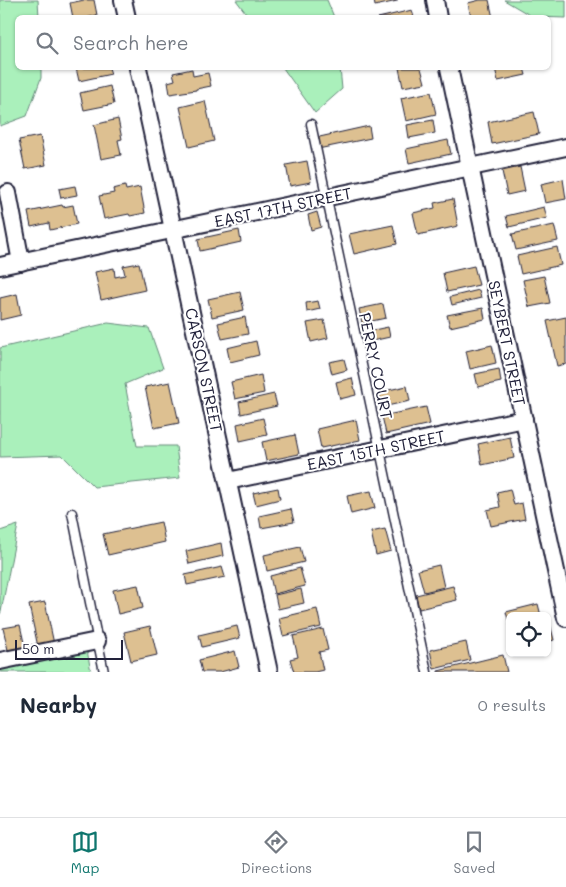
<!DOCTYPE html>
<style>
body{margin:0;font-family:Mali,sans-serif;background:#f6f6f7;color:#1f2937}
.controls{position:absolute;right:15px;bottom:15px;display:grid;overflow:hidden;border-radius:8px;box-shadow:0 1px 4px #0004}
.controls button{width:45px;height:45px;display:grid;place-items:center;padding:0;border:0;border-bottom:1px solid #e0e1e3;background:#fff;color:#1f2937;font:25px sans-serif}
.scale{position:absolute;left:15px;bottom:12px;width:108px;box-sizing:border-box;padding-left:5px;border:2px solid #22223b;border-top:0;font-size:14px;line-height:18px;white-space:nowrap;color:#22223b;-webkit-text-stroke:4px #fff;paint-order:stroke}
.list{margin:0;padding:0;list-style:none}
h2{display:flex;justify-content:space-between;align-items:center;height:65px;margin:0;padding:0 20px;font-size:21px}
h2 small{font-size:16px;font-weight:400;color:#747a83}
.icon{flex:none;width:28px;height:28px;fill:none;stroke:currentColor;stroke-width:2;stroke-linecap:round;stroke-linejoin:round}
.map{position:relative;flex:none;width:566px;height:672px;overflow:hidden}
.search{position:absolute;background:#fff;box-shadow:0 1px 4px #0004;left:15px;right:15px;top:15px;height:55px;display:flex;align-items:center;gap:12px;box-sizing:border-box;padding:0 18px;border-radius:8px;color:#747a83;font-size:19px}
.sheet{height:145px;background:#fff}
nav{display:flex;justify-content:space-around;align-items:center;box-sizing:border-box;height:70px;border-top:1px solid #e0e1e3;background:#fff;font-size:14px;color:#747a83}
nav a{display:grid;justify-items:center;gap:2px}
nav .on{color:#0f766e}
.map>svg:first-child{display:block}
</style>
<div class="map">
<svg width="566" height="672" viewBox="0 0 566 672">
<rect width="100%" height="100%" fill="#fff"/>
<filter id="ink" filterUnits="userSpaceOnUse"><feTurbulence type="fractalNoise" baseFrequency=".02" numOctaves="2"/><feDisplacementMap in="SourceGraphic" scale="10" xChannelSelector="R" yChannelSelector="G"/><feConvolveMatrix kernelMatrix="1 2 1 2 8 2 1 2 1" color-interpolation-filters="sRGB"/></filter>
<g filter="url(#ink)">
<g fill="#aaf0bb" stroke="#66897b">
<polygon points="0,0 38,0 39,17 18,18 18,68 41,68 41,78 27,116 0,126"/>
<polygon points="236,0 327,0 334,17 249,17"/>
<polygon points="504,0 566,0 566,18 533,17"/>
<polygon points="283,68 340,68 342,89 315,113"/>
<polygon points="108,323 149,328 163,368 125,384 137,446 176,446 180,478 94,487 62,455 0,457 0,348"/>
<polygon points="18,525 1,612 0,614 0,531"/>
<polygon points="87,650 91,672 0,672 0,668"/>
</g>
<g fill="#ddc091" stroke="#22223b">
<polygon points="84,0 94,0 97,15 86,18 73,18 70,3"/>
<polygon points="374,0 397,0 397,1 375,6"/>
<polygon points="480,0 489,0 493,18 471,18 468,3"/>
<polygon points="412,10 414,18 378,18"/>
<polygon points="76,68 109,68 111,74 79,81"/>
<polygon points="399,68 421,68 425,83 403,87"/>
<polygon points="495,68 524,68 526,75 498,81"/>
<polygon points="192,69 193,76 208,73 211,86 196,89 196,90 170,94 168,82 175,80 173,73"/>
<polygon points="110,86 114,104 84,110 80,93"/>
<polygon points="431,92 436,114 406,121 401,98"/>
<polygon points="205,101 214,141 189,147 180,107"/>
<polygon points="534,112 539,134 492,144 488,122"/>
<polygon points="118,119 122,139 118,140 121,155 101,159 94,125"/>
<polygon points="433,120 435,133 409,138 407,125"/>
<polygon points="369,126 371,138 318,149 315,138"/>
<polygon points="40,136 46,165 25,169 19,140"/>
<polygon points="448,140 451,154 409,163 406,149"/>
<polygon points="307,161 311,182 290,186 286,165"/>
<polygon points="520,167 525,191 507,195 502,171"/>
<polygon points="563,179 566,199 545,203 541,184"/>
<polygon points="75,186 77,195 61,198 59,189"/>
<polygon points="125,186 126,190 140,187 145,213 130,216 129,214 104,219 99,196 114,193 113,189"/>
<polygon points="453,199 458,226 418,235 413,213 435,208 434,203"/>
<polygon points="62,205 63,207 73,205 77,224 50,230 49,223 31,227 28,212"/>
<polygon points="544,207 547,218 509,227 506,216"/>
<polygon points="317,212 321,227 311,230 308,215"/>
<polygon points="393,225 397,244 354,254 349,234"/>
<polygon points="554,225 558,241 516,250 512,234"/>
<polygon points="239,230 241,242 200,251 198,239"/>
<polygon points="557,247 561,265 521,274 517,256"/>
<polygon points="139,263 145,290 101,300 95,272 114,268 115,277 125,275 123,266"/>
<polygon points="474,266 479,285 447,292 443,273"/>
<polygon points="544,276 550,303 529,307 523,280"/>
<polygon points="479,290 481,298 452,305 450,297"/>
<polygon points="240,292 244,310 212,317 208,299"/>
<polygon points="17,294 21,315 0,320 0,298"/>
<polygon points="318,301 320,309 307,312 306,303"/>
<polygon points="383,304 386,318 362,323 359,309"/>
<polygon points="483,308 485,319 450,327 447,315"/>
<polygon points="245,317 248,334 222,339 218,323"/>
<polygon points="566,317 566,364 557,366 547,321"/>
<polygon points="324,320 328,338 311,342 307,323"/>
<polygon points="388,327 390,337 367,342 364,332"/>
<polygon points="256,341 259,355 230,362 227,348"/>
<polygon points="492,345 496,363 470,369 466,351"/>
<polygon points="344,359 347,370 332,374 329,362"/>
<polygon points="499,369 501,382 478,387 475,374"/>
<polygon points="261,375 264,393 235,399 231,382"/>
<polygon points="352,378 356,395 340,399 336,382"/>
<polygon points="170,382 179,423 154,428 145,387"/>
<polygon points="407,386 410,401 382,407 379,392"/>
<polygon points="274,394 277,406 241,414 239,402"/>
<polygon points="426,407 430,424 386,434 382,416"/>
<polygon points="263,418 267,435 240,441 237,424"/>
<polygon points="356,420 360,440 321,448 317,429"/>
<polygon points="295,435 299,454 266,461 262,442"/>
<polygon points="510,437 514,458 482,465 478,444"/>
<polygon points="278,488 280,499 256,505 253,493"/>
<polygon points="510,489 514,505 522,503 525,519 491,526 487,510 500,507 497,492"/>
<polygon points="371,491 375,508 351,514 347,496"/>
<polygon points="291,509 294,522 261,528 259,516"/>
<polygon points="161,522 165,542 108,555 103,534"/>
<polygon points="385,529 391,551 376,555 371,532"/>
<polygon points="221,543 223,556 189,564 186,551"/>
<polygon points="300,547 304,562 267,571 264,555"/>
<polygon points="439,565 444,587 424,592 418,570"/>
<polygon points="222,567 225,577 187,585 185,575"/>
<polygon points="300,568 305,586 274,594 270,576"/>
<polygon points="138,585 143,608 118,614 113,590"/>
<polygon points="453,586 457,600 419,609 416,595"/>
<polygon points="301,589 304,603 278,609 275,595"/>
<polygon points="45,602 54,644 38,647 29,605"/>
<polygon points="538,604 541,616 510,616 510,627 506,612"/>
<polygon points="317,609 321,627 283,636 279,618"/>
<polygon points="550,624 554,640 547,642 547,625"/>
<polygon points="20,625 25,647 8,650 3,628"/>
<polygon points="150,626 157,655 131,661 124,632"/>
<polygon points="237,626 240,638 202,647 199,635"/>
<polygon points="323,629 328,650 319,652 323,670 315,672 294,672 290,659 298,657 293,636"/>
<polygon points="466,642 470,660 434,669 430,650"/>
<polygon points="235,651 239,667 220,672 202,672 199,660"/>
<polygon points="503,655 507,672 438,672 438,671"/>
</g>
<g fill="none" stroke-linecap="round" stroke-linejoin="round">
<defs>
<g id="lane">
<polyline points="311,124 427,672"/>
<polyline points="72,513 104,672"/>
</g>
<g id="street">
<polyline points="123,0 127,18"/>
<polyline points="435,0 438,18"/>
<polyline points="138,68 269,672"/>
<polyline points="449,68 566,618"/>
<polyline points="8,193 21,262"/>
<polyline points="0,266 566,147"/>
<polyline points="228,481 524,419"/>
<polyline points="0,661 97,641"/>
</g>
</defs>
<use href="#lane" stroke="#22223b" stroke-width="11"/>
<use href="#street" stroke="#22223b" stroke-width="20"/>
<use href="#lane" stroke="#fff" stroke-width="8"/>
<use href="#street" stroke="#fff" stroke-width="16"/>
</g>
</g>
<g text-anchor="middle" stroke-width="4" stroke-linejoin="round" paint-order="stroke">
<g font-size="16" fill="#22223b" stroke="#fff">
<text transform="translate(283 207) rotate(-12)" y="6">EAST 17TH STREET</text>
<text transform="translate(507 343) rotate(78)" y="6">SEYBERT STREET</text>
<text transform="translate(376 366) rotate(78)" y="6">PERRY COURT</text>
<text transform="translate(204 370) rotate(78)" y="6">CARSON STREET</text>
<text transform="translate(376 450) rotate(-12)" y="6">EAST 15TH STREET</text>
</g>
</g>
</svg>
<div class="controls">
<button><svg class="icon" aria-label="locate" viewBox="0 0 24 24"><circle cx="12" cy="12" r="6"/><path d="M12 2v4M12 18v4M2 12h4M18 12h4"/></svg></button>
</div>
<div class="scale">50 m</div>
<div class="search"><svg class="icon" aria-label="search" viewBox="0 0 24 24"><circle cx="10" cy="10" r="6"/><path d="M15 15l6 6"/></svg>Search here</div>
</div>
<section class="sheet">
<h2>Nearby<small>0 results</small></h2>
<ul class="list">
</ul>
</section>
<nav>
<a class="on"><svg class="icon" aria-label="map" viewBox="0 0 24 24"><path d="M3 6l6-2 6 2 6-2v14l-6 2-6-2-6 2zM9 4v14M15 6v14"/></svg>Map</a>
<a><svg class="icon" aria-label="directions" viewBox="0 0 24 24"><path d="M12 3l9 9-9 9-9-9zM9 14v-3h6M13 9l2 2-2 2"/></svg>Directions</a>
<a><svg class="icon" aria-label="saved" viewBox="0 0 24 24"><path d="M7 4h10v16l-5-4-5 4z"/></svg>Saved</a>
</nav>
